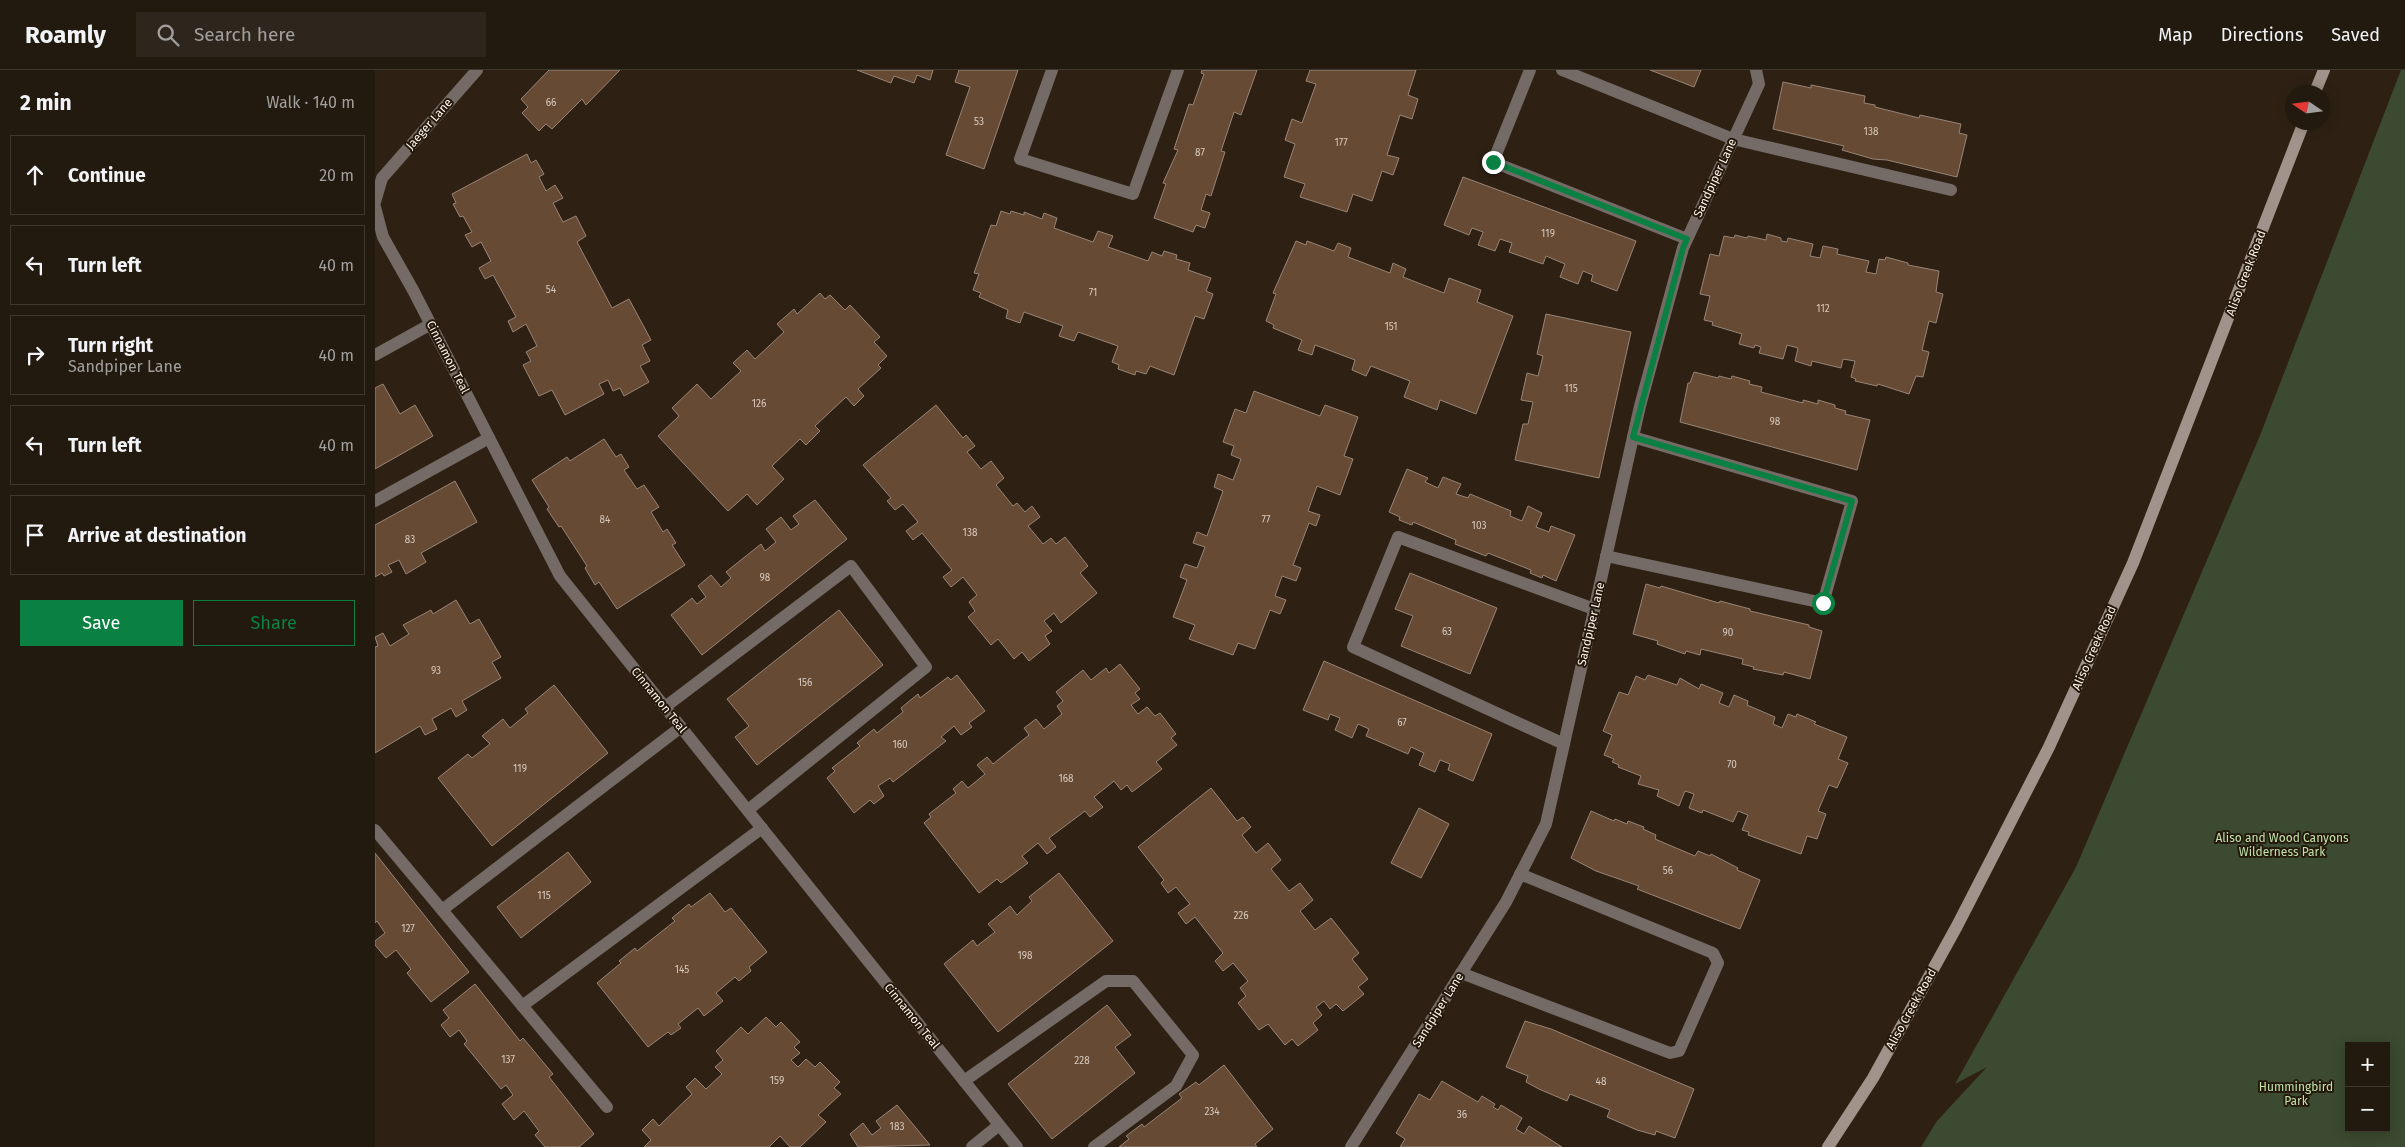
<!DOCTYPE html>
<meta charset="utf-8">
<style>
body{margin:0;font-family:"Fira Sans",sans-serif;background:#2e261d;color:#f1f3f6}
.controls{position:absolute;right:15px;bottom:15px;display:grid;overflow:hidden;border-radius:0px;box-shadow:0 2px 12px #0003}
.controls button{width:45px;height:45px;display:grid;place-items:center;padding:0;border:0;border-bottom:1px solid #3f382f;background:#22190f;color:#f1f3f6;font:25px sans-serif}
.compass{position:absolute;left:1910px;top:15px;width:45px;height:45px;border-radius:50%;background:#22190f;box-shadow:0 2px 12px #0003;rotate:283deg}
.stop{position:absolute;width:15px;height:15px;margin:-11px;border:4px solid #0b8043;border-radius:50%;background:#fff}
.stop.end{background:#0b8043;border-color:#fff;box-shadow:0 1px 5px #0008}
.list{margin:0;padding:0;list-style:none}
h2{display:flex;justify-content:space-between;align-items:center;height:65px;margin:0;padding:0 20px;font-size:21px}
h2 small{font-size:16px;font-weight:400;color:#a2a09e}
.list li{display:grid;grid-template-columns:32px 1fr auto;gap:15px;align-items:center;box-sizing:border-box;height:80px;margin:0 10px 10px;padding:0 10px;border:1px solid #3f382f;border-radius:0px}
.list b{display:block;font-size:19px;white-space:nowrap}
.list p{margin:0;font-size:16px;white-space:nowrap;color:#a2a09e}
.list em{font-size:16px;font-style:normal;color:#a2a09e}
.actions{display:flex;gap:10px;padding:15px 20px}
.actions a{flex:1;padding:11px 0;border:1px solid #0b8043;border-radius:0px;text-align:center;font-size:18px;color:#0b8043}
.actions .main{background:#0b8043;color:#fff}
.icon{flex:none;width:28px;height:28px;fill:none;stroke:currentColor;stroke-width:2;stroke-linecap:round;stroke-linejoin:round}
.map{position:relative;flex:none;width:2030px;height:1077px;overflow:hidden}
header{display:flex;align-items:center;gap:30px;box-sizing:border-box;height:70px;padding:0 25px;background:#22190f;border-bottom:1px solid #3f382f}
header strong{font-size:24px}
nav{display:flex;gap:28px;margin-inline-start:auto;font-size:18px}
.search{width:350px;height:45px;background:#2e261d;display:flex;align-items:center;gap:12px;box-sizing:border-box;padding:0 18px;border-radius:0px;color:#a2a09e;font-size:19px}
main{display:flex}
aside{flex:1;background:#22190f}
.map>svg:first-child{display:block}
</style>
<header>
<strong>Roamly</strong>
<div class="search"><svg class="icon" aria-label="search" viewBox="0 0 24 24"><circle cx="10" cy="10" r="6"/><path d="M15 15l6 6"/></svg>Search here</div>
<nav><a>Map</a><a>Directions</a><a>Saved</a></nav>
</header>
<main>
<aside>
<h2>2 min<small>Walk · 140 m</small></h2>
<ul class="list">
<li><svg class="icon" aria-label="ahead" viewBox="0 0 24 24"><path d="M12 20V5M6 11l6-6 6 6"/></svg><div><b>Continue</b></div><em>20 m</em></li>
<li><svg class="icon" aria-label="left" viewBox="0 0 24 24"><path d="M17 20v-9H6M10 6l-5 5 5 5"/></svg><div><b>Turn left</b></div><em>40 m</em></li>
<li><svg class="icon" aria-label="right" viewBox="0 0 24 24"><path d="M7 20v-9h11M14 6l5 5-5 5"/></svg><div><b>Turn right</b><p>Sandpiper Lane</p></div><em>40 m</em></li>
<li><svg class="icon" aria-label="left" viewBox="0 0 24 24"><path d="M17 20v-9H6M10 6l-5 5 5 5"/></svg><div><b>Turn left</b></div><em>40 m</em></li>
<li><svg class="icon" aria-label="arrive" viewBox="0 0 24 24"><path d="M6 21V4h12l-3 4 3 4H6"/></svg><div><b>Arrive at destination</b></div></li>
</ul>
<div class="actions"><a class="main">Save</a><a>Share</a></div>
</aside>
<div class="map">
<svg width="2030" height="1077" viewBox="0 0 2030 1077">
<rect width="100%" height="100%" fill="#2e2114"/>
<path fill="#3b4a30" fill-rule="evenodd" d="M2026,0H2030V1077H1546L1562,1051L1612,997L1580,1014L1701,797L1884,368ZM1974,976H2011V1058H1974Z"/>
<g fill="#664a34" stroke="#988577">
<polygon points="174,0 245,0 211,35 207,29 177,59 171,54 164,61 147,43 153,37 146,29"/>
<polygon points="482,0 558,0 555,10 542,5 539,13 519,6 516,13"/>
<polygon points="584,0 643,0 609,99 571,85 595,17 580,12"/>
<polygon points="827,0 882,0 866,45 859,42 846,81 850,82 836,126 831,124 826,140 835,143 830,158 821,155 818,162 779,148 791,114 788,113 803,80 799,79 814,34 818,35 829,4 826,3"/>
<polygon points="935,0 1041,0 1033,25 1043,29 1037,49 1025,45 1012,85 1024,88 1018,105 1007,101 997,131 978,124 972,142 925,127 930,114 909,107 920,74 910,70 917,49 927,53 941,14 931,11"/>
<polygon points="1275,0 1326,0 1319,17"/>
<polygon points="1408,12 1436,18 1436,15 1490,26 1489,33 1500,35 1500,37 1544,48 1545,45 1586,54 1584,63 1592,65 1582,107 1512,90 1498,89 1467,80 1469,76 1398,59"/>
<polygon points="152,84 156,93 161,90 169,104 164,107 171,121 180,115 188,128 178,133 188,152 201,146 211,166 202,172 237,238 254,229 276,270 267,275 275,291 265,296 274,312 249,326 245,318 238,321 233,310 224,314 229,324 190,345 177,320 164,326 148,295 156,291 151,282 162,276 151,254 138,262 133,251 141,247 118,205 110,209 104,198 116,191 106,172 97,177 90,165 97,162 88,146 85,147 78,134 81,133 77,124"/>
<polygon points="1088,107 1261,171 1242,221 1216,211 1218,205 1208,201 1203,214 1185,207 1190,194 1171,186 1168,194 1134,182 1137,173 1125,169 1120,181 1103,175 1108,162 1097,158 1094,165 1069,155"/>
<polygon points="626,141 635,144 636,141 649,145 649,142 667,149 669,143 682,148 679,158 718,172 723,161 738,166 733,177 773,191 777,182 787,186 789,181 802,185 801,189 815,193 813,200 836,208 831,221 838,224 829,249 820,246 799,305 775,296 771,304 761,301 760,305 743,299 744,295 737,292 743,276 703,262 699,271 684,266 688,256 649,242 645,253 631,248 633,240 604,227 606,223 598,220 604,204 599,203 616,155 621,156"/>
<polygon points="1392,164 1406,168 1406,171 1412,172 1413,168 1438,174 1435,186 1445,188 1448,176 1463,179 1462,184 1494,191 1491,202 1501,204 1504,189 1510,190 1511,187 1533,193 1533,195 1564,201 1561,222 1568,224 1561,253 1554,251 1547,280 1554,282 1548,307 1541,306 1534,324 1503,314 1502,316 1480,311 1481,309 1476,307 1480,291 1468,289 1466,298 1437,291 1436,296 1420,291 1423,278 1412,275 1408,289 1384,283 1386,277 1380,275 1379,278 1364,274 1367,264 1337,255 1338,252 1329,250 1335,226 1325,224 1335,184 1344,186 1349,166 1359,168 1360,165 1372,168 1373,166 1391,170"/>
<polygon points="921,171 931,175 932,171 959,181 963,173 976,178 973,187 1015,203 1018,193 1031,199 1028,207 1069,223 1074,208 1106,220 1102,232 1138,246 1101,344 1065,330 1062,340 1029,327 1035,311 996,296 991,306 977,300 980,290 940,275 937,285 923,280 927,270 898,258 899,255 891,251 901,224 898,223"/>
<polygon points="445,223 450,229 455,225 470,240 475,235 505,267 499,272 512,286 503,295 506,298 483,319 489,326 479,336 471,327 440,356 445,361 431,375 425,369 397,396 409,409 382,435 372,424 353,441 283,366 304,346 297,338 322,314 336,329 366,301 358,293 372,280 380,289 409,262 402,254 419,239 422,244"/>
<polygon points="1171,244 1256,262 1224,408 1140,390 1148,354 1153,354 1158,332 1146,330 1152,303 1163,306 1168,286 1162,284"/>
<polygon points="1319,302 1343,308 1344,306 1356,309 1357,306 1375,311 1374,314 1387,317 1386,322 1428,333 1428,330 1443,334 1443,330 1460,335 1460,338 1471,341 1470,344 1495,350 1482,400 1305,352 1313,313 1315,313"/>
<polygon points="8,314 25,344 40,335 58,366 0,399 0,318"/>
<polygon points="879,321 945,346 950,335 983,347 969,386 978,389 965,425 942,416 933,441 945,445 941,456 934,453 918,495 926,498 921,511 907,506 900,526 911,530 905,544 895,540 880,579 863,573 858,585 814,569 820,555 798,547 812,510 805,507 810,494 822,498 830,477 818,473 822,462 832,466 848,421 839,417 843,404 858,410 866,389 856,385 859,376 848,372 860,339 871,343"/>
<polygon points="561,335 588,368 591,365 600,376 592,382 606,399 616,391 629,408 621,415 638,436 642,433 650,442 657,436 665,447 653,456 668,474 676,468 681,474 690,467 713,496 705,503 722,523 686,553 679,543 669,551 677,561 670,566 675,574 654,591 647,582 639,589 623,569 616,575 593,547 600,541 594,532 602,525 588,507 576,517 568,507 577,500 547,463 538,470 531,461 543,452 528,434 520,440 512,431 516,428 488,395"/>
<polygon points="229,369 241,387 246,384 254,397 249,400 262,419 269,415 284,437 276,442 288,462 292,459 301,473 297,475 310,495 242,539 224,512 220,515 210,498 212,496 186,456 184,457 172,439 174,437 157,410 192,387 195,391"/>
<polygon points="1032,399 1053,408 1050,412 1063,418 1068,407 1086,414 1081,424 1093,428 1095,424 1136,441 1135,446 1147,451 1153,436 1167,443 1161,457 1174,462 1176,456 1200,465 1181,511 1168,505 1167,508 1155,503 1156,500 1113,483 1111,486 1080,474 1081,470 1038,452 1037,455 1024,450 1025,447 1014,442"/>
<polygon points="80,411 102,452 46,483 51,492 31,504 24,490 13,495 17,502 9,506 7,503 0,507 0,455"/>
<polygon points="440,430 472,469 327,585 296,545 317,528 322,534 331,527 323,516 336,505 346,517 356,508 351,502 386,474 390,481 401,472 391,459 406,447 416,460 424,454 418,446"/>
<polygon points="1035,503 1122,538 1095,604 1026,576 1038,546 1020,539"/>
<polygon points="1271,514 1285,518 1286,516 1344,533 1345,531 1375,539 1375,541 1434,555 1434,557 1447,561 1435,609 1409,602 1408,605 1378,599 1379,597 1367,594 1368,589 1326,579 1325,585 1311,581 1310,584 1282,574 1283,571 1258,564"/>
<polygon points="81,530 95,554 104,549 126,587 117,592 126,608 87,631 92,640 81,647 76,638 57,649 62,659 50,665 45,656 0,683 0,577 3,576 0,567 8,563 15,576 34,564 28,555 56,540 58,544"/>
<polygon points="464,540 508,595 382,695 360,667 374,656 352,629"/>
<polygon points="949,591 1117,664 1098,711 1073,700 1075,694 1065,690 1060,702 1044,695 1049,683 1036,677 1033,684 991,666 994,659 983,654 977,668 960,660 965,648 955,644 953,650 928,640"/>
<polygon points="745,594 765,619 760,623 765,629 756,635 763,644 772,637 780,646 785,643 801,664 796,668 802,675 781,692 787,699 757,722 752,715 746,720 739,711 719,727 728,737 715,747 710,741 674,768 681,777 672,784 663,773 647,786 653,793 626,813 622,809 604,823 549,753 556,747 554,744 581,723 578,719 587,711 593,718 610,704 602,695 612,687 618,694 654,665 649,658 661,649 669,659 687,644 682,636 688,631 681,622 708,600 716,610 731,598 734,603"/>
<polygon points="582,605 610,641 594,653 597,657 586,665 579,656 566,667 571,671 518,712 515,708 503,716 509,726 499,734 495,730 479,743 452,708 460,701 457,698 485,676 482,673 499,659 502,663 528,642 526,638 543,624 545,628 573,607 576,610"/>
<polygon points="1273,605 1302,615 1305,608 1324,619 1326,614 1348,623 1344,633 1354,637 1359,625 1373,631 1372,635 1400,647 1398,654 1407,658 1413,644 1421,647 1422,644 1441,652 1439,654 1472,667 1463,689 1473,693 1462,718 1454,715 1443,741 1451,744 1442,769 1432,766 1426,784 1392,772 1373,765 1374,762 1367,760 1373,745 1363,741 1358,752 1328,740 1327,743 1314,738 1319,724 1310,721 1304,736 1282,726 1284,720 1263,714 1266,706 1243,697 1244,695 1237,692 1239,689 1229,685 1237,665 1228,661 1244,622 1253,625 1261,606 1270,610"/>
<polygon points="179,615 233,683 117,776 63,708 93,684 97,688 115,674 107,666 128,649 135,658 153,643 150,639"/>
<polygon points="836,718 862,751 868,747 876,757 867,765 881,783 893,773 906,790 896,799 914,821 925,813 938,830 925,841 940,860 956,848 984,883 977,889 993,909 983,917 989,924 968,941 961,934 955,939 949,931 941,937 947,945 938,953 943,960 923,976 917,969 910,975 893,954 884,960 863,933 871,926 865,918 873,911 858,893 848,901 840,891 848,883 820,847 811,854 803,843 815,834 801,817 793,823 786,813 789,810 763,777"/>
<polygon points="1044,738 1074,754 1046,808 1016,793"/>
<polygon points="1216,741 1239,751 1240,749 1252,754 1253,751 1269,757 1268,759 1281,765 1280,769 1320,786 1323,781 1335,786 1336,784 1363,798 1362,800 1385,810 1365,859 1262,819 1264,816 1221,801 1196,788"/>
<polygon points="193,782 216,812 146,868 122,837"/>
<polygon points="0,783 94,902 56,932 32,903 36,899 21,880 11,888 0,875 0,871 10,863 2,851 0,853"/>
<polygon points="684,803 738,871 623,962 569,894 598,870 602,876 620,862 613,854 635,836 642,845 657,831 654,827"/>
<polygon points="335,823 350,842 356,838 392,882 374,897 376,901 364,911 360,907 341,923 348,931 329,946 323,938 303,954 306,958 296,965 293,962 273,977 222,913 246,893 244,891 260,878 262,881 300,851 297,848 314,834 316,837"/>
<polygon points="100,914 145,971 148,968 178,1004 174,1007 219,1064 204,1077 170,1077 160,1065 164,1061 149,1041 139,1050 127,1034 138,1025 131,1015 126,1019 89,974 92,971 84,960 75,967 66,955 74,948 68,940"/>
<polygon points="732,935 756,965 740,977 760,1003 677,1069 633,1014"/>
<polygon points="391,947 401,957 406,952 425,972 419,977 425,983 416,990 423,997 431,989 440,997 445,992 465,1012 459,1018 466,1024 443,1045 451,1052 425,1077 415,1077 405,1066 394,1077 269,1077 276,1070 267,1060 278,1049 284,1056 317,1024 311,1017 320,1008 331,1019 347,1004 340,997 348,990 341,981 366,957 373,964"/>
<polygon points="1150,951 1176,959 1319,1019 1300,1068 1281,1061 1280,1065 1262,1060 1232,1047 1235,1040 1195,1024 1192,1031 1164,1019 1151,1012 1153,1006 1131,997"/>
<polygon points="849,995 898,1059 880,1074 882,1077 744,1077 754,1069 751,1066 767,1054 769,1057 807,1028 804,1024 821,1012 824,1015"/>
<polygon points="1067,1011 1103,1032 1107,1026 1120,1034 1118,1037 1123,1040 1126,1035 1147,1048 1141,1059 1149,1064 1154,1056 1187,1077 1025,1077 1030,1069 1021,1063 1044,1024 1055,1030"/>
<polygon points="522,1035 555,1075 483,1077 475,1064 488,1053 497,1065 506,1058 501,1051"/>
</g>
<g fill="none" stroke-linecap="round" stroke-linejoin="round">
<g stroke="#746b66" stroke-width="12">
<polyline points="677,0 645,89 758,124 803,0"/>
<polyline points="1155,0 1118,92 1312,169"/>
<polyline points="1187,0 1358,69 1576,120"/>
<polyline points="0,285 56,254"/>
<polyline points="0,431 114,368"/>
<polyline points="1231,486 1448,533 1477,431 1258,367"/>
<polyline points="290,637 476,496 551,597 373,740"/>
<polyline points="1189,674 978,577 1023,467 1219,539"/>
<polyline points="0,760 232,1037"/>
<polyline points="67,840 306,657"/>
<polyline points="1086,903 1295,983 1304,981 1343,893 1338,883 1145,804"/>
<polyline points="147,936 387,758"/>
<polyline points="589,1011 731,911 758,911 818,985 801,1016 719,1077"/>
<polyline points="597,1077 624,1055"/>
</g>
<g stroke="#746b66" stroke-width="12">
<polyline points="0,132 7,108 102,0"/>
<polyline points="0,137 8,167 38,220 185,506 642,1077"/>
<polyline points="976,1077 1131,832 1171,754 1265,336 1308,178 1384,14 1381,0"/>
</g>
<g stroke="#a1938b" stroke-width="12">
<polyline points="1940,22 1949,0"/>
<polyline points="1453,1077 1498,1008 1582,856 1674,677 1758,493 1929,52"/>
</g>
</g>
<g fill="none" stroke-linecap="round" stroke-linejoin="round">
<polyline stroke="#0b8043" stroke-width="6" points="1118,92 1312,169 1308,178 1258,367 1477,431 1448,533"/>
</g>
<g text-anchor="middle" stroke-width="4" stroke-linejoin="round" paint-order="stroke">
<g font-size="10" fill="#d6c8bc">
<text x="176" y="36">66</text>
<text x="604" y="55">53</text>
<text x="1496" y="65">138</text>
<text x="966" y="76">177</text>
<text x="825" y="86">87</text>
<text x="1173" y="167">119</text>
<text x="176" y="223">54</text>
<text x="718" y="226">71</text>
<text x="1448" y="242">112</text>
<text x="1016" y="260">151</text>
<text x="1196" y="322">115</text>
<text x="384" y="337">126</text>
<text x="1400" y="355">98</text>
<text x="230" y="453">84</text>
<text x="891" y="453">77</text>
<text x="1104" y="459">103</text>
<text x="595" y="466">138</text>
<text x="35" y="473">83</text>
<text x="390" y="511">98</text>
<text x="1072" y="565">63</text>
<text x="1353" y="566">90</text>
<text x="61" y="604">93</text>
<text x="430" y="616">156</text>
<text x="1027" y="656">67</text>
<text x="525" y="678">160</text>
<text x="1357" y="698">70</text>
<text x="145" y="702">119</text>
<text x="691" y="712">168</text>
<text x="1293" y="804">56</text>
<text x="169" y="829">115</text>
<text x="866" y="849">226</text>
<text x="33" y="862">127</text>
<text x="650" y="889">198</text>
<text x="307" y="903">145</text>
<text x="133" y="993">137</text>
<text x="707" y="994">228</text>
<text x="402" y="1014">159</text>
<text x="1226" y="1015">48</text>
<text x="837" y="1045">234</text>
<text x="1087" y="1048">36</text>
<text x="522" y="1060">183</text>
</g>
<g font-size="12" fill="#fbf2e9" stroke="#24180b">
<text transform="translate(54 54) rotate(-49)" y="4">Jaeger Lane</text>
<text transform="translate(1340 108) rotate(-65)" y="4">Sandpiper Lane</text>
<text transform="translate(1871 203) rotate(-69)" y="4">Aliso Creek Road</text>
<text transform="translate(73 287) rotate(63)" y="4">Cinnamon Teal</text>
<text transform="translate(1216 554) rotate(-77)" y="4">Sandpiper Lane</text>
<text transform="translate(1719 578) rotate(-66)" y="4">Aliso Creek Road</text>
<text transform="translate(284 630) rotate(51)" y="4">Cinnamon Teal</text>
<text transform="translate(1536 939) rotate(-61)" y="4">Aliso Creek Road</text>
<text transform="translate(1063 940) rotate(-58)" y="4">Sandpiper Lane</text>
<text transform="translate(537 946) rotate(51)" y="4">Cinnamon Teal</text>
</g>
<g font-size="12" fill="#c1e2ac" stroke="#24180b">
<text x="1907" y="772">Aliso and Wood Canyons<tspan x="1907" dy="14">Wilderness Park</tspan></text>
<text x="1921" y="1021">Hummingbird<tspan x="1921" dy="14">Park</tspan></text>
</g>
</g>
</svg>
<div class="controls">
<button>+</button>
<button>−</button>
</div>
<svg class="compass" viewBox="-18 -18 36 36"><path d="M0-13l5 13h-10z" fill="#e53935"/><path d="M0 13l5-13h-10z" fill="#a2a09e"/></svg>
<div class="stop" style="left:1448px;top:533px"></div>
<div class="stop end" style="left:1118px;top:92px"></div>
</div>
</main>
